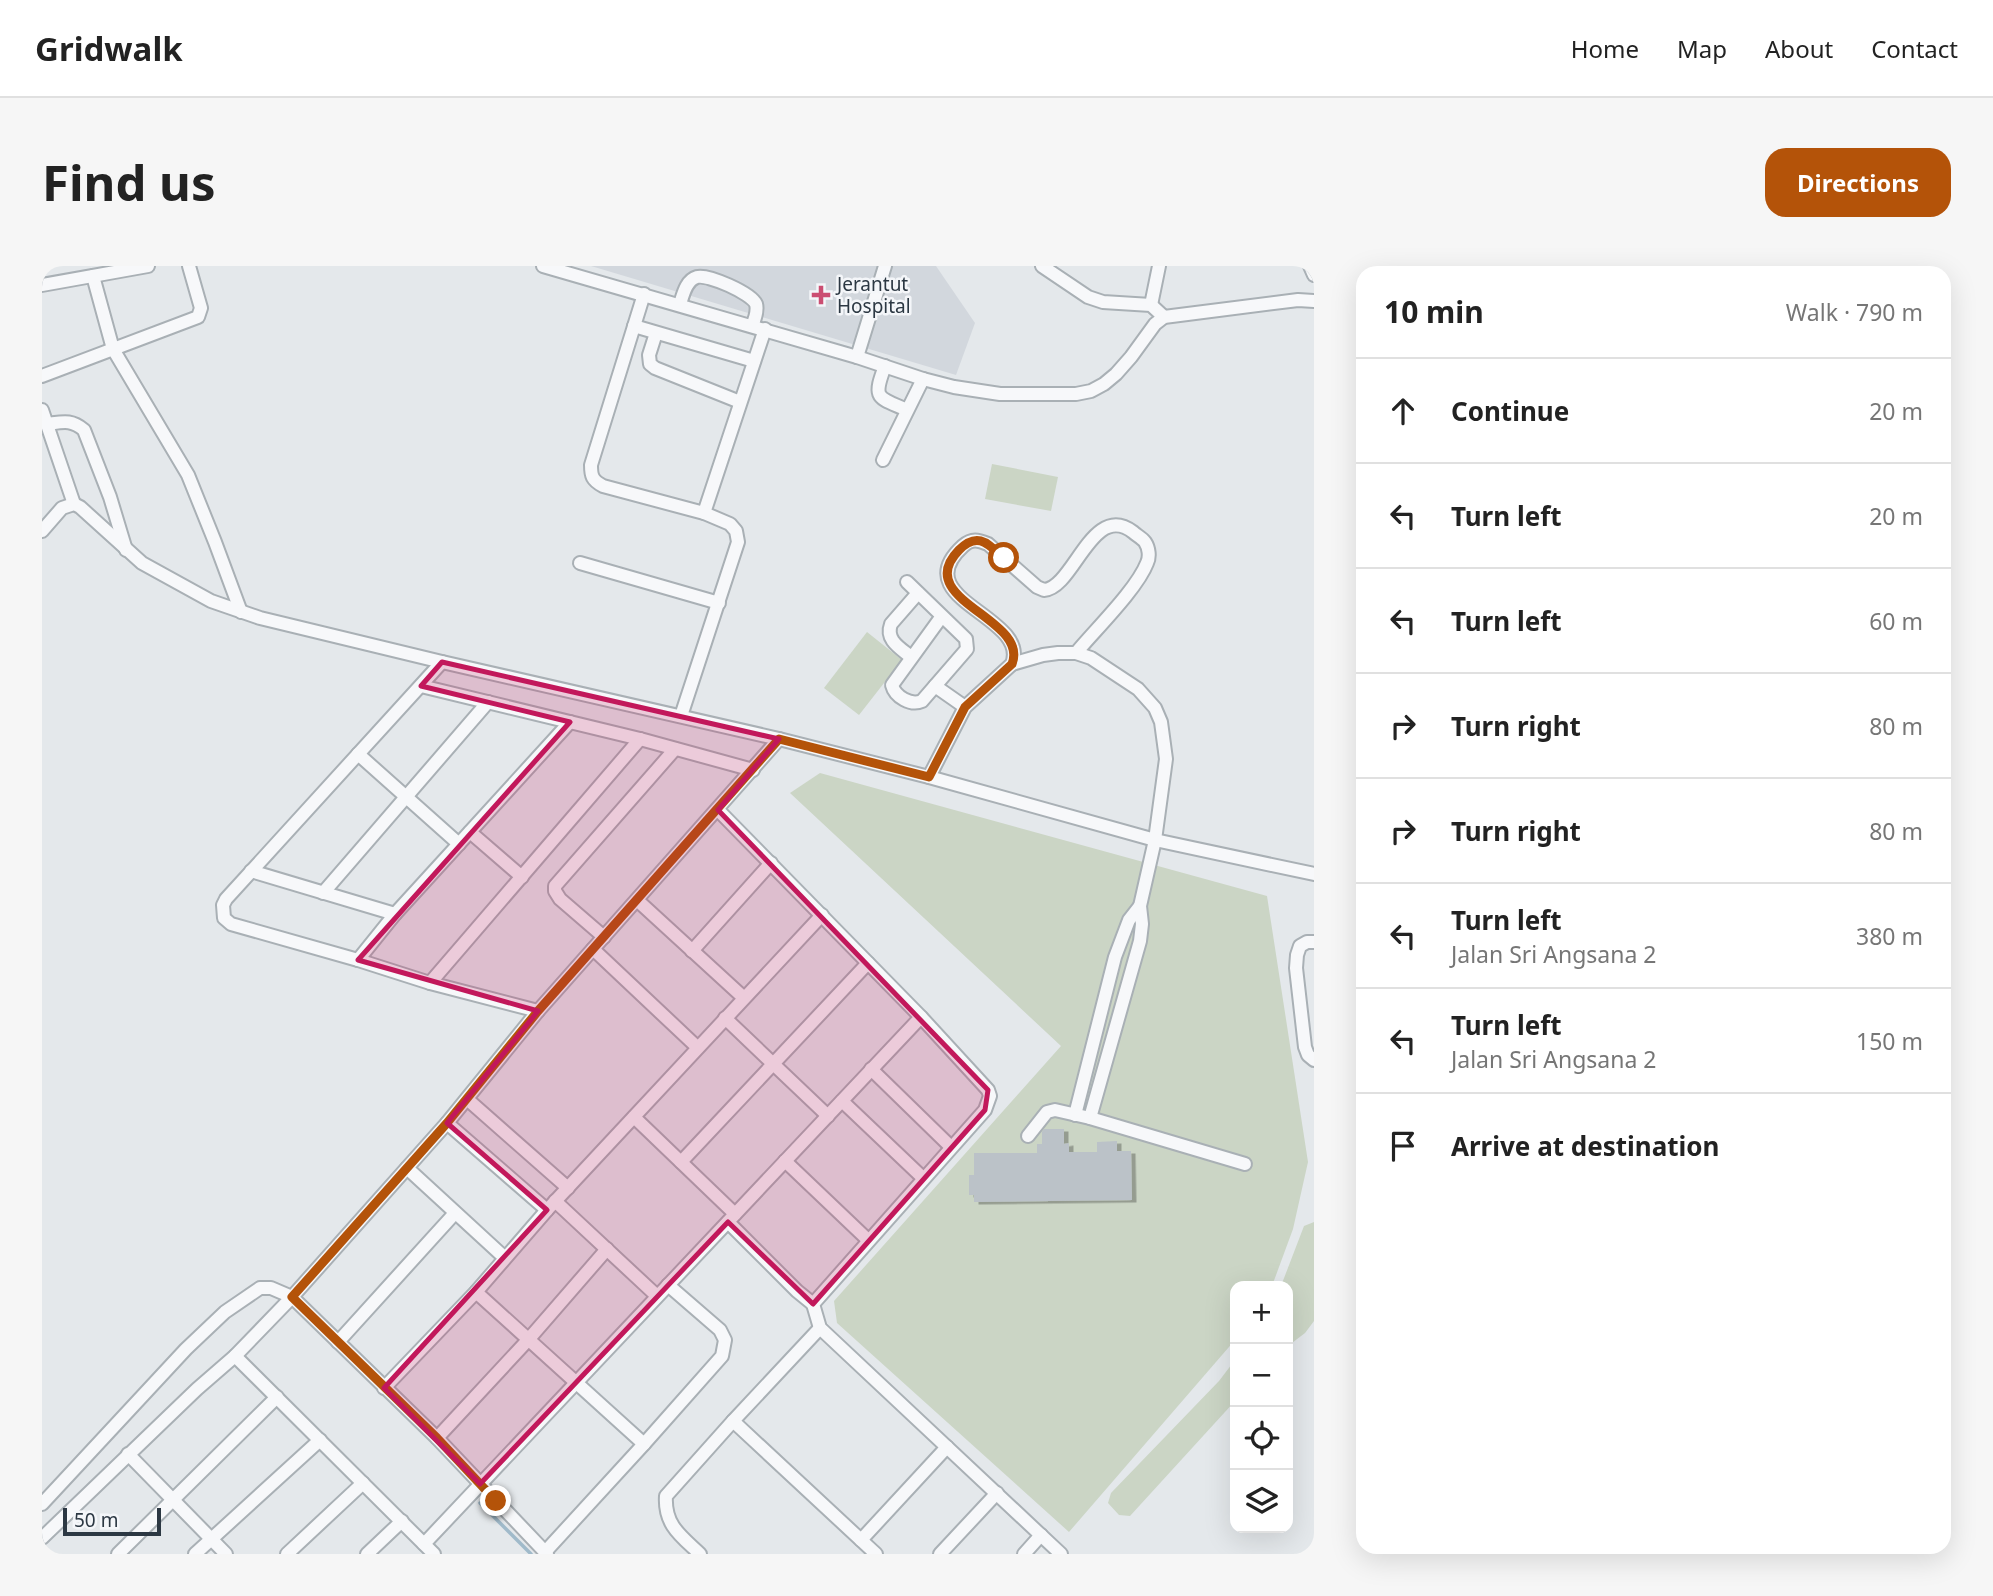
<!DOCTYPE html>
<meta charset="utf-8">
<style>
body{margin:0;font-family:"Noto Sans",sans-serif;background:#f6f6f6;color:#222}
.controls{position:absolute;right:21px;bottom:21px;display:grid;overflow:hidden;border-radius:14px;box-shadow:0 7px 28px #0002}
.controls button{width:63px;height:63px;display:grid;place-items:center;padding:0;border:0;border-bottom:2px solid #e0e0e0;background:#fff;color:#222;font:35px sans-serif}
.scale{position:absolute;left:21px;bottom:18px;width:98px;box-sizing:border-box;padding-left:7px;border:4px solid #2c3843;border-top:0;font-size:19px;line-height:24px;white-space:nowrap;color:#2c3843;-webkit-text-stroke:5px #f4f6f9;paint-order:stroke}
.stop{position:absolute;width:21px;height:21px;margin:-16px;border:5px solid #b45309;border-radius:50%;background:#fff}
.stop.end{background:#b45309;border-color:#fff;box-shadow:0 2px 7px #0008}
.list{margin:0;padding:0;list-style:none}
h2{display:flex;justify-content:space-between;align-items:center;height:91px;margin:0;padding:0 28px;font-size:30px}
h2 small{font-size:23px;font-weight:400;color:#767676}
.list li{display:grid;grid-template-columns:46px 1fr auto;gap:21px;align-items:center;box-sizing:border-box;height:105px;padding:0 28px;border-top:2px solid #e0e0e0}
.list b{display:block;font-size:26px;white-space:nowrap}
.list p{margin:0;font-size:23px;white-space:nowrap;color:#767676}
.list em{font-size:23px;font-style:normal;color:#767676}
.icon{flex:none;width:38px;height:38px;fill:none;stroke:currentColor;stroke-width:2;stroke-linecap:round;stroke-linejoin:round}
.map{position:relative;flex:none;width:1272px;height:1288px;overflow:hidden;border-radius:21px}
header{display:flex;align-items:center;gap:42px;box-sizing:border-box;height:98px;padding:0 35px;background:#fff;border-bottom:2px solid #e0e0e0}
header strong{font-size:33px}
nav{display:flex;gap:38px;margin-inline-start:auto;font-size:24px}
.intro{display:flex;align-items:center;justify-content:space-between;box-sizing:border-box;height:168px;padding:0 42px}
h1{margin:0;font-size:49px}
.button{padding:18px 32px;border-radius:21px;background:#b45309;color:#fff;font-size:24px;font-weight:700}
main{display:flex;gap:42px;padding:0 42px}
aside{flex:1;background:#fff;border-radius:21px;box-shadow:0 7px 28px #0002}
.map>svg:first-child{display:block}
</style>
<header>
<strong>Gridwalk</strong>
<nav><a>Home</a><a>Map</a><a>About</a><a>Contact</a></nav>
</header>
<div class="intro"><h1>Find us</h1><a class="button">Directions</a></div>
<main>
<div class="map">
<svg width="1272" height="1288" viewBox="0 0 1272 1288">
<defs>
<filter id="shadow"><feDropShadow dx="4.5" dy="2.5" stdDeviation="0" flood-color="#0004"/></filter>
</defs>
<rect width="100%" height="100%" fill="#e4e8eb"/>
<polygon fill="#d2d7dd" points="549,0 894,0 933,57 914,109"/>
<g fill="#cbd5c5">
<polygon points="950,198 1016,211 1009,245 943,233"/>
<polygon points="825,366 860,394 817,449 782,422"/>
<polygon points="778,507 1225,630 1266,896 1251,963 1230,1020 1193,1020 1193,1074 1027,1266 795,1057 792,1035 1019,780 748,527"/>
<polygon points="1272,956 1272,1055 1263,1067 1246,1080 1246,1020 1239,1020 1262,960"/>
<polygon points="1193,1094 1193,1135 1088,1250 1077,1249 1066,1237 1069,1227 1177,1115"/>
</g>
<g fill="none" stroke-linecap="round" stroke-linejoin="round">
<polyline stroke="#a0baca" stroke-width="3.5" points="438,1237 489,1288"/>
</g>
<polygon fill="#bbc2c8" filter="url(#shadow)" points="1002,863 1022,863 1022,878 1027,877 1027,886 1055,886 1055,876 1075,875 1075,885 1089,885 1090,934 932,936 932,929 927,929 927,909 932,909 932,887 995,887 995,878 1000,878 1000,866"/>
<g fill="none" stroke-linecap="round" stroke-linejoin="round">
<defs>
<g id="minor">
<polyline points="501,0 815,91 881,113 912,121 958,128 1034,128 1049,125 1062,118 1074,108 1089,91 1113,58 1122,51 1256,34 1272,35"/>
<polyline points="1000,0 1046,31 1061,36 1109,39 1122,51"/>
<polyline points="1268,0 1272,9"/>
<polyline points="51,10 71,83 146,209 173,276 199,346"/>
<polyline points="0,19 106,0"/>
<path d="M602,28L549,199C549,210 550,214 561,220L662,247L688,258L694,265L696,276L639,450"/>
<path d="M638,38C641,29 644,14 655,11C666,8 709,27 714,38C716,45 713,53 710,60"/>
<polyline points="1109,39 1117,0"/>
<polyline points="592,60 712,95"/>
<polyline points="614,67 607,89 608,98 613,102 698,136"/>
<polyline points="815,91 843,0"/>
<path d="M843,100C830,134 836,131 865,144"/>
<polyline points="0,110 156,51 159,42 147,0"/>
<polyline points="0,144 32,238"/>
<path d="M5,158C21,156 29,153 42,164L68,231L84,284"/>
<polyline points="841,194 881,113"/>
<polyline points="662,247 723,63"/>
<polyline points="0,265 20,242 32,238 38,241 100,297 169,335 218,352 400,396 737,473 887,511 1113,574 1272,608"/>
<polyline points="538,297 677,337"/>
<path d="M865,316L924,373L925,383L880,435C869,440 853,431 850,419L900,350"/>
<path d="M869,391C858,382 843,374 849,358L876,327"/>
<polyline points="400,396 184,633 181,639 182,652 189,658 316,694 388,717 496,745"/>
<polyline points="970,398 1001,389 1016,387 1034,387 1049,392 1096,423 1113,442 1119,456 1124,493 1113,574 1098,640 1100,658 1098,675 1048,852"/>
<polyline points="379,420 598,473 711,504"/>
<polyline points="893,420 923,441"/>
<polyline points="316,488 417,578"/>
<path d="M887,511L923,441L970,398C989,350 862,334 921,280C930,272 936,274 946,278L995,321L1002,324C1032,322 1050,235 1091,266C1094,269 1100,272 1103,276C1107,282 1108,291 1105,297C1095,323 1053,364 1034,387"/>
<polyline points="676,544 879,751 946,824 948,830 943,844 771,1038 778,1062 1019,1288"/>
<polyline points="428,566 480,611"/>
<polyline points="209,605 353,648"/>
<polyline points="281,627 446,436"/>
<polyline points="595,634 702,732"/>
<polyline points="562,671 518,633 513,625 513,620 633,483"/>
<polyline points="1272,676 1265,676 1258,680 1255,689 1254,702 1263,781 1266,789 1272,794"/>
<polyline points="551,683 655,781"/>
<polyline points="650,685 729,597"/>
<polyline points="316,694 353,648 528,456"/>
<polyline points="388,717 598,473"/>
<polyline points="683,752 786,850"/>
<polyline points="829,803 909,881"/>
<polyline points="425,833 526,922"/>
<polyline points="800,835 881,912"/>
<polyline points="1033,849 1073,691 1087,654 1098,640"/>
<polyline points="592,851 693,948"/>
<polyline points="405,857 505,944"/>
<polyline points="986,870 1005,846 1013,844 1048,852 1203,898"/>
<polyline points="743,895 826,974"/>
<polyline points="639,896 826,697"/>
<polyline points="365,902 463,992"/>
<polyline points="513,935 615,1030"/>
<polyline points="686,956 755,1025 771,1038"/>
<polyline points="434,1026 602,1178"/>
<polyline points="296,1076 413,947"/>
<polyline points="193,1090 392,1288"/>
<polyline points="342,1122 434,1026 505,944 780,649"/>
<polyline points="691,1155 834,1288"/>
<polyline points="395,1172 486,1074 565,983"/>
<polyline points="86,1188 184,1288"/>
<polyline points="0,1238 144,1083 183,1046 218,1022 229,1022 250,1031 395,1172 505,1288"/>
<polyline points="0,1272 155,1123 193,1090 250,1031 405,857 496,745 737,473"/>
<polyline points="819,1274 905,1181"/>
<polyline points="382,1278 879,751"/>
<polyline points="503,1286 602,1178 680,1090 683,1074 678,1064 626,1019"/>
<polyline points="76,1288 235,1131"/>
<polyline points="153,1288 278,1174"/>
<polyline points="245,1288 321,1217"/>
<polyline points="325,1288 360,1255"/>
<path d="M658,1288C639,1270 622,1259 624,1230L691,1155L778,1062"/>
<polyline points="898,1288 955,1227"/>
<polyline points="982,1288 999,1269"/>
</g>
</defs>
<use href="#minor" stroke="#a9b0b5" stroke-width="16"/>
<use href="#minor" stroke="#f7f8fa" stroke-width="12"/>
</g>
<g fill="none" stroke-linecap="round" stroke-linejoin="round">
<path stroke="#b45309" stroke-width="9" d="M454,1235L395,1172L250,1031L405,857L496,745L737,473L887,511L923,441L970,398C988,352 868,334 917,284C936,265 946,278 962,292"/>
</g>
<path fill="#c2185b" fill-opacity="0.2" stroke="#c2185b" stroke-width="5" stroke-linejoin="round" d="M400,396L737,473L676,544L946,824L943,844L771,1038L686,956L438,1218L342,1122L505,944L405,857L496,745L316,694L528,456L379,420Z"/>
<path fill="#cb4e72" stroke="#f4f6f9" stroke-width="2.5" d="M775.5 18.5h7v7h7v7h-7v7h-7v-7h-7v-7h7z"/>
<g text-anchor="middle" stroke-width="5" stroke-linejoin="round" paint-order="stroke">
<g font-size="19" fill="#2c3843" stroke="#f4f6f9" text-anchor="start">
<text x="795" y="25">Jerantut<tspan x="795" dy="22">Hospital</tspan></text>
</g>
</g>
</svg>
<div class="controls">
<button>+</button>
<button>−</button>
<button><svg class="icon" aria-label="locate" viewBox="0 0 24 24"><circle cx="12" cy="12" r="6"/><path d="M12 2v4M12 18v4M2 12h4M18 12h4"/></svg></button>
<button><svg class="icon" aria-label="layers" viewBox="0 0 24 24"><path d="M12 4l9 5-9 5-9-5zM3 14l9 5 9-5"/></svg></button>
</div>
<div class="scale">50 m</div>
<div class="stop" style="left:962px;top:292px"></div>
<div class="stop end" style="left:454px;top:1235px"></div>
</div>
<aside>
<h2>10 min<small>Walk · 790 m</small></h2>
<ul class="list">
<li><svg class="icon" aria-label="ahead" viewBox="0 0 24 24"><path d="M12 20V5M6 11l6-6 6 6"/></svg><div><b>Continue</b></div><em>20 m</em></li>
<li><svg class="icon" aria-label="left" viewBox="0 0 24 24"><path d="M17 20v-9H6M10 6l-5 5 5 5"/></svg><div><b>Turn left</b></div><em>20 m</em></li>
<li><svg class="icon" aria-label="left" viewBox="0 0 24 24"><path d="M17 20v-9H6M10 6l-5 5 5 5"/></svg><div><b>Turn left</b></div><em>60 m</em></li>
<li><svg class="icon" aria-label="right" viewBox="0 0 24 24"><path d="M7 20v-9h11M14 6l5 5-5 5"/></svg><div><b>Turn right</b></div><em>80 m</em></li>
<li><svg class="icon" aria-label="right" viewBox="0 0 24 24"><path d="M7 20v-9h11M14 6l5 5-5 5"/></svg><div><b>Turn right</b></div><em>80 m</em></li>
<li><svg class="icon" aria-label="left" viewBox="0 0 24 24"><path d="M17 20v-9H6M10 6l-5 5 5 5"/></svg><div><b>Turn left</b><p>Jalan Sri Angsana 2</p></div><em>380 m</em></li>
<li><svg class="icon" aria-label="left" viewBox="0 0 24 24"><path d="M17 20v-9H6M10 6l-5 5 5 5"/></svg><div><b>Turn left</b><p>Jalan Sri Angsana 2</p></div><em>150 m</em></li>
<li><svg class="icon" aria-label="arrive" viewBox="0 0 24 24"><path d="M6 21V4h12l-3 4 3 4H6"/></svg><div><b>Arrive at destination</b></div></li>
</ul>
</aside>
</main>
